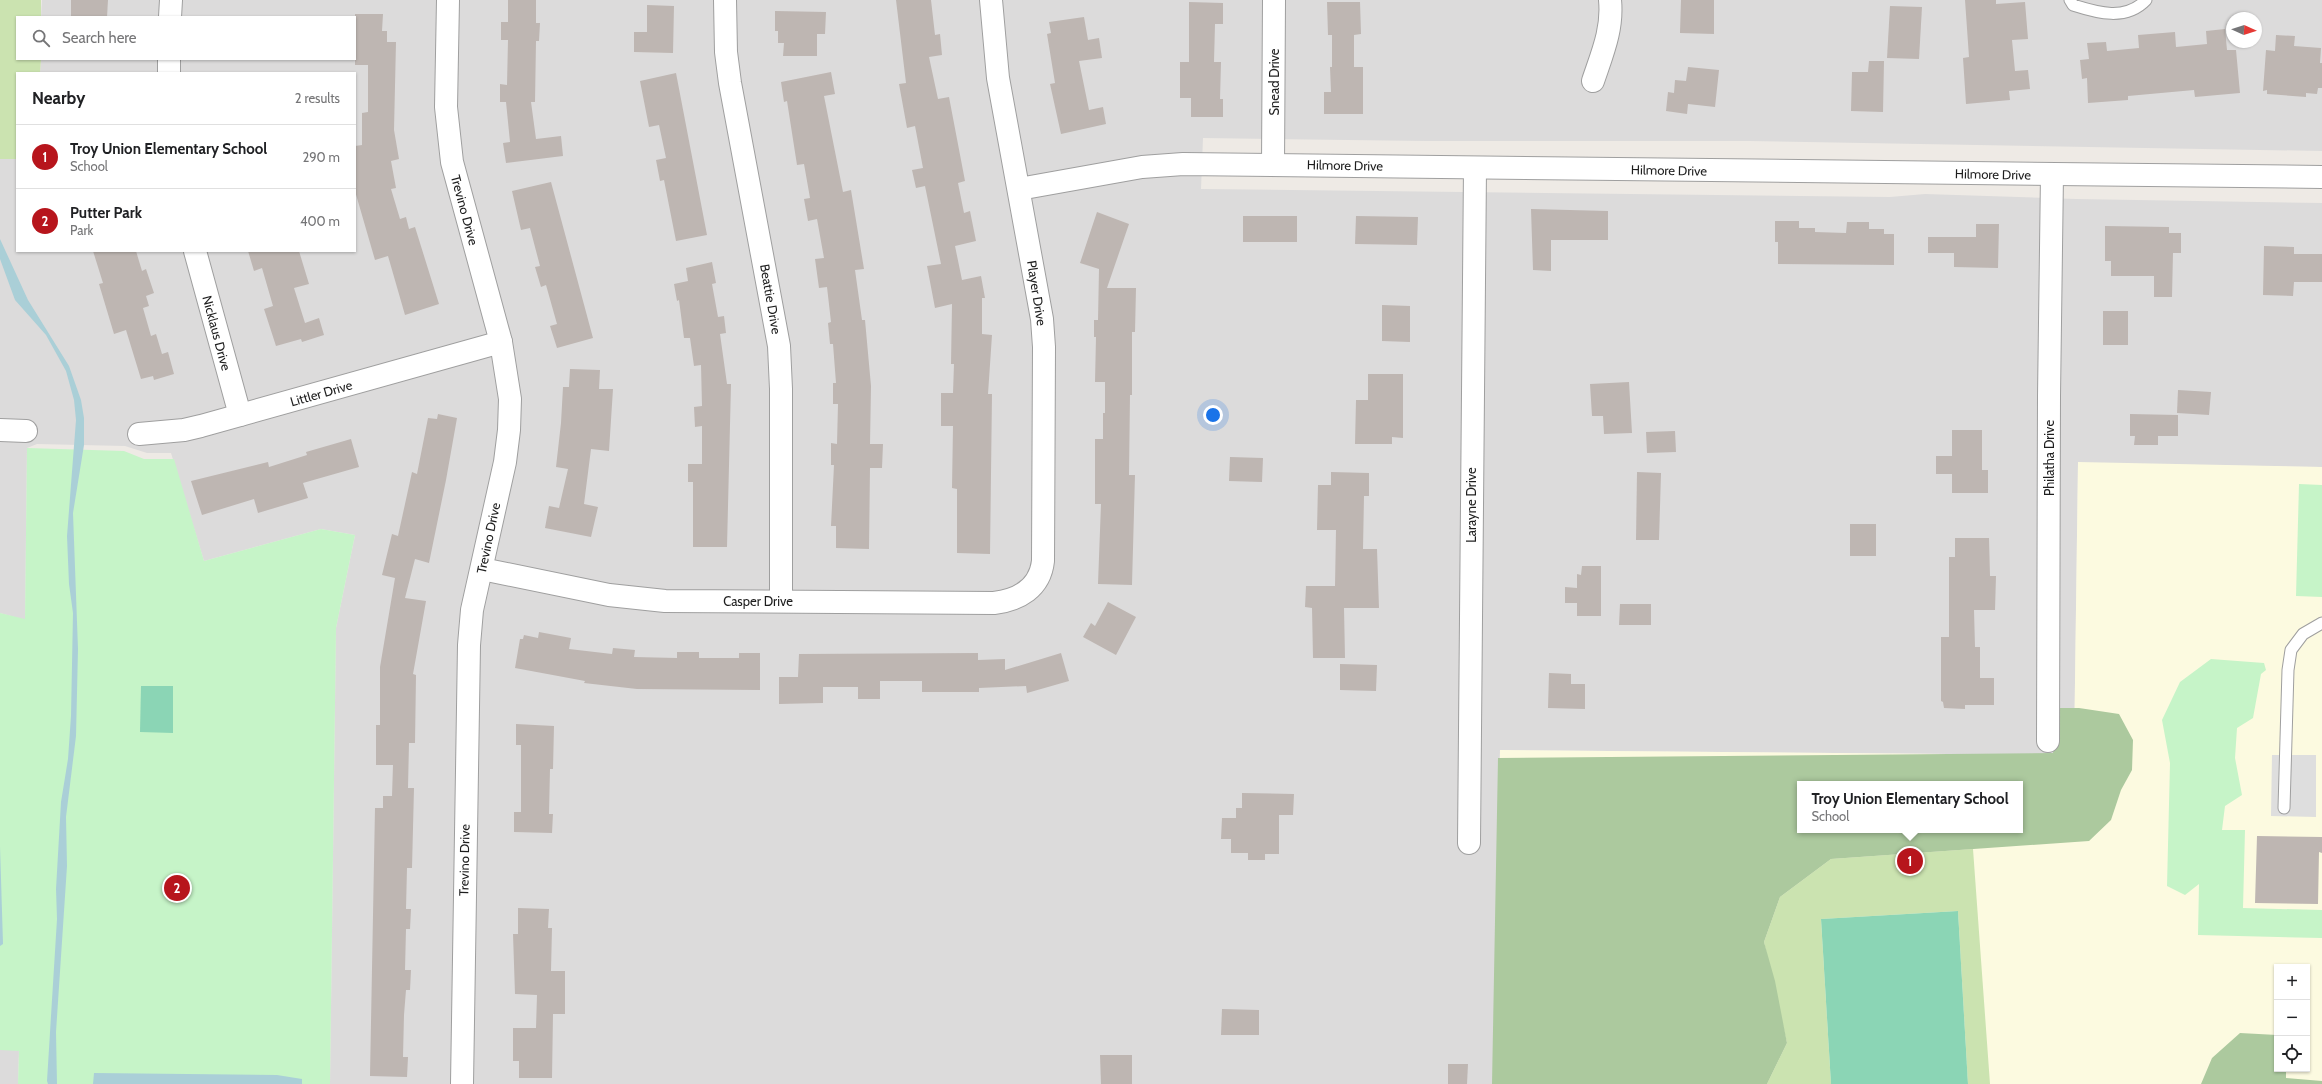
<!DOCTYPE html>
<meta charset="utf-8">
<style>
body{margin:0;font-family:Cabin,sans-serif;background:#f2f2f2;color:#202124}
.controls{position:absolute;right:12px;bottom:12px;display:grid;overflow:hidden;border-radius:0px;box-shadow:0 1px 3px #0004}
.controls button{width:36px;height:36px;display:grid;place-items:center;padding:0;border:0;border-bottom:1px solid #e0e0e0;background:#fff;color:#202124;font:20px sans-serif}
.compass{position:absolute;left:2226px;top:12px;width:36px;height:36px;border-radius:50%;background:#fff;box-shadow:0 1px 3px #0004;rotate:93deg}
.you{position:absolute;left:1213px;top:415px;width:14px;height:14px;margin:-10px;border:3px solid #fff;border-radius:50%;background:#1a73e8;box-shadow:0 0 0 6px #1a73e833}
.badge{display:grid;place-items:center;width:26px;height:26px;border-radius:50%;background:#b7151c;color:#fff;font-size:13px;font-weight:700}
.pin{position:absolute;translate:-50% -50%;border:2px solid #fff;box-shadow:0 1px 4px #0006}
.popup{position:absolute;left:1797px;top:781px;width:226px;height:52px;box-sizing:border-box;display:grid;place-content:center;border-radius:0px;background:#fff;filter:drop-shadow(0 1px 3px #0005);font-size:13px;white-space:nowrap;color:#757577}
.popup b{font-size:15px;color:#202124}
.popup::after{content:'';position:absolute;left:50%;top:100%;margin-left:-8px;border:8px solid transparent;border-top-color:#fff}
.list{margin:0;padding:0;list-style:none}
h2{display:flex;justify-content:space-between;align-items:center;height:52px;margin:0;padding:0 16px;font-size:17px}
h2 small{font-size:13px;font-weight:400;color:#757577}
.list li{display:grid;grid-template-columns:26px 1fr auto;gap:12px;align-items:center;box-sizing:border-box;height:64px;padding:0 16px;border-top:1px solid #e0e0e0}
.list b{display:block;font-size:15px;white-space:nowrap}
.list p{margin:0;font-size:13px;white-space:nowrap;color:#757577}
.list em{font-size:13px;font-style:normal;color:#757577}
.icon{flex:none;width:22px;height:22px;fill:none;stroke:currentColor;stroke-width:2;stroke-linecap:round;stroke-linejoin:round}
.map{position:relative;flex:none;width:2322px;height:1084px;overflow:hidden}
.search{position:absolute;background:#fff;box-shadow:0 1px 3px #0004;left:16px;top:16px;width:340px;height:44px;display:flex;align-items:center;gap:10px;box-sizing:border-box;padding:0 14px;border-radius:0px;color:#757577;font-size:15px}
.panel{position:absolute;background:#fff;box-shadow:0 1px 3px #0004;left:16px;top:72px;width:340px;height:180px;border-radius:0px}
.map>svg:first-child{display:block}
</style>
<div class="map">
<svg width="2322" height="1084" viewBox="0 0 2322 1084">
<rect width="100%" height="100%" fill="#eeeae5"/>
<g fill="#dcdbdb" fill-rule="evenodd">
<path d="M42,0H2322V151L1749,141H1426L1203,138L1201,189L1890,197L1925,194L2076,199L2322,203V467L2078,463L2074,755L1500,750L1493,1084H330L336,628L355,535L321,529L204,561L171,453H147L125,446L37,444L27,448L25,620L0,613V159H17V251H355V73H40L41,59H355V17H41ZM2232,18H2256V42H2232Z"/>
<polygon points="0,1050 19,1050 18,1084 0,1084"/>
</g>
<path fill="#fcfae0" fill-rule="evenodd" d="M2078,462L2322,467V1084H1493L1500,750L2074,755ZM1800,784H2020V830H1800ZM2277,967H2307V1069H2277Z"/>
<g fill="#cbe3b0">
<polygon points="0,0 41,0 41,17 17,17 17,59 41,59 40,73 17,73 17,159 0,159"/>
<polygon points="1973,849 1990,1084 1968,1084 1958,911 1821,919 1831,1084 1767,1084 1787,1043 1764,942 1780,897 1831,859"/>
</g>
<g fill="#acc99e" fill-rule="evenodd">
<path d="M2059,708H2079L2119,714L2133,740L2132,770L2121,790L2111,820L2089,841L1831,859L1780,897L1764,942L1775,981L1787,1043L1767,1084H1492L1498,758L2053,753ZM1800,784H2020V830H1800Z"/>
<polygon points="2240,1033 2277,1035 2277,1069 2286,1069 2286,1078 2322,1081 2322,1084 2201,1084 2212,1058"/>
</g>
<g fill="#c6f4c8">
<polygon points="27,448 124,451 144,459 174,459 204,561 321,529 355,535 336,628 330,1084 18,1084 19,1051 0,1050 0,613 25,619"/>
<polygon points="2299,484 2322,485 2322,597 2296,596"/>
<polygon points="2211,659 2264,663 2266,670 2261,674 2253,718 2237,728 2235,758 2242,795 2225,806 2222,830 2245,830 2243,908 2322,910 2322,938 2198,935 2199,884 2185,895 2167,886 2170,763 2162,720 2180,682"/>
</g>
<g fill="#8bd5b5">
<polygon points="141,686 173,686 173,733 140,732"/>
<polygon points="1958,911 1968,1084 1831,1084 1821,919"/>
</g>
<polygon fill="#dedede" points="2272,755 2316,755 2316,817 2271,816"/>
<g fill="#aacfd7">
<polygon points="0,239 28,300 69,366 81,400 84,418 84,445 73,513 78,649 76,736 66,817 67,866 56,1032 57,1084 48,1084 47,1081 57,919 56,889 61,802 68,759 71,716 73,613 69,584 67,536 76,420 74,400 66,371 46,335 15,300 0,259"/>
<polygon points="0,846 3,944 0,946"/>
<polygon points="94,1073 277,1075 302,1079 302,1084 93,1084"/>
</g>
<g fill="#beb6b2">
<polygon points="71,0 108,0 107,17 71,17"/>
<polygon points="508,0 536,0 536,23 540,23 539,41 536,41 535,102 531,102 536,139 561,136 563,156 506,163 503,143 510,142 506,102 500,102 500,84 507,85 508,40 501,40 501,22 508,22"/>
<polygon points="896,0 931,0 935,35 940,34 942,55 929,57 938,99 949,97 965,181 958,183 964,213 970,211 976,241 955,246 962,280 981,276 985,298 982,298 982,334 992,335 988,394 992,394 990,554 957,553 957,489 952,488 953,426 941,426 941,393 953,393 954,364 951,364 952,304 935,308 927,266 941,264 925,186 916,188 912,170 923,168 915,126 907,128 899,84 906,83"/>
<polygon points="1681,0 1714,0 1714,34 1680,33"/>
<polygon points="1965,0 1996,0 1996,4 2025,2 2028,39 2012,40 2015,71 2028,70 2030,89 2009,91 2010,100 1966,104 1963,58 1969,57"/>
<polygon points="1189,2 1223,3 1223,24 1215,24 1214,62 1221,62 1220,99 1223,99 1223,117 1191,117 1191,98 1180,98 1180,62 1189,62"/>
<polygon points="1327,2 1360,2 1361,34 1354,35 1354,67 1363,67 1363,114 1324,114 1324,92 1331,92 1330,67 1332,67 1332,35 1328,35"/>
<polygon points="647,5 674,6 673,53 634,52 634,32 647,32"/>
<polygon points="1890,6 1922,7 1919,59 1887,58"/>
<polygon points="775,11 826,12 825,34 817,34 817,56 783,56 784,43 778,43 778,31 775,31"/>
<polygon points="355,14 383,14 382,31 387,31 387,42 396,42 394,130 399,159 391,161 396,188 391,189 400,219 406,217 409,229 415,227 439,304 405,315 388,256 375,260 355,191 355,146 362,145 362,113 368,112 368,65 355,65"/>
<polygon points="1084,17 1088,40 1099,38 1102,58 1079,61 1089,110 1103,107 1106,124 1061,134 1050,84 1055,83 1047,34 1051,33 1049,22"/>
<polygon points="2225,29 2227,50 2236,50 2240,93 2195,97 2194,90 2128,96 2128,100 2088,103 2087,78 2082,79 2080,60 2089,59 2087,43 2106,42 2107,51 2139,48 2138,35 2175,32 2176,47 2207,44 2206,31"/>
<polygon points="2276,35 2295,36 2294,46 2321,48 2320,63 2322,63 2322,88 2318,88 2317,94 2306,93 2306,97 2267,94 2267,90 2263,91 2266,50 2275,51"/>
<polygon points="1869,61 1884,61 1883,112 1851,111 1852,72 1868,72"/>
<polygon points="1688,67 1719,70 1715,107 1688,104 1687,114 1666,111 1668,92 1674,93 1675,80 1686,81"/>
<polygon points="831,72 835,94 824,96 843,192 851,190 864,269 855,270 862,320 865,320 871,386 870,444 883,444 882,468 870,468 869,549 836,548 836,526 831,526 834,465 831,465 831,443 837,444 838,404 833,404 833,383 836,383 833,344 830,344 828,323 831,322 827,287 819,288 815,259 824,258 817,219 808,221 804,199 810,198 804,164 797,165 787,101 784,102 781,82"/>
<polygon points="676,73 707,235 676,241 664,180 660,181 656,160 666,158 659,125 649,127 640,81"/>
<polygon points="551,182 593,338 557,348 550,326 557,324 546,285 541,287 535,267 540,266 530,228 521,230 512,191"/>
<polygon points="1531,209 1608,211 1608,240 1551,240 1551,271 1533,270"/>
<polygon points="1097,212 1129,224 1107,288 1136,288 1135,332 1132,332 1132,395 1130,395 1129,475 1135,475 1132,585 1098,584 1101,504 1095,504 1095,439 1103,439 1103,413 1105,413 1105,382 1095,382 1096,337 1094,337 1094,320 1098,320 1099,269 1080,263"/>
<rect x="1243" y="216" width="54" height="26"/>
<polygon points="1356,216 1418,217 1417,245 1355,244"/>
<polygon points="1775,221 1799,221 1799,228 1815,228 1815,232 1846,233 1847,222 1869,222 1869,229 1884,229 1884,234 1894,234 1894,265 1778,264 1778,242 1775,242"/>
<polygon points="1976,224 1999,224 1998,268 1954,267 1954,253 1928,253 1928,237 1976,237"/>
<polygon points="2105,226 2169,227 2169,233 2181,233 2181,253 2173,253 2172,297 2154,297 2154,276 2111,276 2111,261 2105,261"/>
<polygon points="2264,246 2294,247 2294,254 2322,254 2322,282 2294,282 2293,296 2263,295"/>
<polygon points="93,251 136,251 142,271 146,269 154,293 146,296 149,306 143,308 151,336 156,334 162,354 168,352 174,374 154,380 153,376 141,379 126,330 114,334 99,284 103,283"/>
<polygon points="248,251 299,251 309,284 294,288 305,323 319,318 324,335 302,342 301,339 276,346 264,309 273,306 262,268 254,271"/>
<polygon points="712,262 716,283 712,284 718,317 724,316 726,333 720,334 727,384 731,384 727,547 693,547 693,482 688,482 688,464 702,464 702,426 695,427 694,407 702,406 701,365 694,366 690,338 684,338 679,300 677,301 674,284 688,281 686,268"/>
<polygon points="1382,305 1410,306 1410,342 1382,341"/>
<rect x="2103" y="311" width="25" height="34"/>
<polygon points="570,369 600,370 599,389 613,389 609,451 591,449 584,504 598,507 591,537 545,528 549,506 559,508 568,469 556,467 561,423 563,387 569,387"/>
<polygon points="1368,374 1403,374 1403,438 1392,437 1392,444 1355,444 1356,400 1368,400"/>
<polygon points="1629,382 1632,433 1604,434 1603,416 1592,416 1590,384"/>
<polygon points="2178,390 2211,392 2209,415 2177,413"/>
<polygon points="438,414 457,418 446,480 429,563 415,559 405,598 426,601 413,674 416,675 415,743 409,743 408,788 414,788 412,868 407,868 406,909 411,909 410,929 406,929 405,970 411,970 410,990 406,990 404,1015 403,1057 408,1057 407,1077 370,1076 375,808 383,808 383,796 392,796 393,765 376,765 376,725 380,725 380,667 395,578 382,575 392,534 398,536 412,472 417,474 428,418 437,419"/>
<polygon points="2130,414 2178,415 2178,436 2158,436 2158,445 2134,445 2135,436 2130,436"/>
<polygon points="1952,430 1982,430 1982,470 1988,470 1988,493 1952,493 1952,474 1936,474 1936,456 1952,456"/>
<polygon points="1675,431 1676,452 1647,453 1646,432"/>
<polygon points="351,439 359,467 303,483 308,498 258,513 254,499 202,515 191,481 268,462 269,467 307,455 306,452"/>
<polygon points="1230,457 1263,458 1262,482 1229,481"/>
<polygon points="1331,472 1369,473 1369,496 1364,496 1363,549 1377,549 1379,608 1344,608 1345,658 1313,658 1312,608 1305,607 1306,586 1335,586 1336,530 1317,530 1318,485 1331,485"/>
<polygon points="1637,472 1661,473 1659,540 1636,540"/>
<rect x="1850" y="524" width="26" height="32"/>
<polygon points="1955,538 1989,538 1990,576 1996,576 1995,610 1974,610 1975,647 1980,647 1980,678 1994,678 1994,705 1965,705 1965,709 1944,708 1943,702 1941,701 1941,637 1949,637 1949,557 1955,557"/>
<polygon points="1582,566 1601,566 1601,616 1577,616 1577,603 1565,603 1565,587 1577,588 1577,574 1581,575"/>
<polygon points="1108,602 1136,617 1116,655 1083,637 1091,623 1095,626"/>
<polygon points="1620,604 1651,604 1651,625 1619,625"/>
<polygon points="539,632 571,638 569,649 612,654 613,648 635,650 634,657 677,658 677,652 699,652 699,658 739,658 739,653 760,653 760,690 637,689 584,683 585,681 515,668 520,639 523,639 524,635 538,638"/>
<polygon points="978,653 978,660 1005,659 1005,670 1061,653 1069,681 1027,693 1026,686 979,688 979,692 922,692 922,681 880,681 880,699 858,699 858,687 823,687 823,703 779,704 779,677 798,677 799,654"/>
<polygon points="1340,664 1377,665 1376,691 1340,690"/>
<polygon points="1549,673 1571,674 1571,684 1585,684 1585,709 1548,708"/>
<polygon points="516,724 554,726 553,769 550,769 549,814 553,814 552,833 514,832 514,812 521,812 521,745 516,745"/>
<polygon points="1242,793 1294,794 1293,815 1279,815 1279,854 1265,854 1265,860 1248,860 1248,853 1231,853 1231,839 1221,839 1222,818 1236,818 1236,808 1242,808"/>
<polygon points="2257,836 2322,837 2322,853 2319,852 2318,904 2255,903"/>
<polygon points="518,908 549,909 548,928 552,928 551,971 565,971 565,1014 553,1014 552,1078 519,1078 519,1061 513,1061 513,1028 536,1028 537,995 515,994 513,934 518,934"/>
<polygon points="1222,1009 1259,1010 1259,1035 1221,1035"/>
<polygon points="1100,1055 1132,1055 1132,1084 1101,1084"/>
<polygon points="1448,1064 1468,1064 1467,1084 1448,1084"/>
</g>
<g fill="none" stroke-linecap="round" stroke-linejoin="round">
<defs>
<g id="service">
<path d="M2070,0L2073,5C2098,13 2126,21 2146,0"/>
<polyline points="2284,808 2288,670 2291,650 2303,634 2322,623"/>
</g>
<g id="minor">
<polyline points="448,0 446,107 452,162 501,342 510,399 509,430 505,462 472,610 469,645 462,1084"/>
<polyline points="725,0 726,52 730,83 779,346 781,389 781,601"/>
<polyline points="170,17 171,0"/>
<polyline points="169,73 169,59"/>
<path d="M1593,81C1602,54 1613,29 1610,0"/>
<polyline points="1273,165 1274,0"/>
<polyline points="1019,189 1142,167 1183,164 2322,177"/>
<polyline points="195,251 240,415"/>
<polyline points="0,430 26,431"/>
<polyline points="139,434 184,430 201,426 501,342"/>
<path d="M482,569L609,595L665,601L994,603C1019,600 1040,588 1043,561L1044,347L1042,319L998,78L991,0"/>
<polyline points="2048,741 2049,396 2052,174"/>
<polyline points="1469,843 1475,168"/>
</g>
</defs>
<use href="#service" stroke="#9f9f9f" stroke-width="13"/>
<use href="#minor" stroke="#9f9f9f" stroke-width="24"/>
<use href="#service" stroke="#fff" stroke-width="11"/>
<use href="#minor" stroke="#fff" stroke-width="22"/>
</g>
<g text-anchor="middle" stroke-width="3.5" stroke-linejoin="round" paint-order="stroke">
<g font-size="13" fill="#1e1e1e" stroke="#fff">
<text transform="translate(1274 82) rotate(-90)" y="5">Snead Drive</text>
<text transform="translate(1345 165) rotate(1)" y="5">Hilmore Drive</text>
<text transform="translate(1669 170) rotate(1)" y="5">Hilmore Drive</text>
<text transform="translate(1993 174) rotate(1)" y="5">Hilmore Drive</text>
<text transform="translate(465 210) rotate(75)" y="5">Trevino Drive</text>
<text transform="translate(1037 293) rotate(81)" y="5">Player Drive</text>
<text transform="translate(771 299) rotate(80)" y="5">Beattie Drive</text>
<text transform="translate(217 333) rotate(75)" y="5">Nicklaus Drive</text>
<text transform="translate(321 393) rotate(-16)" y="5">Littler Drive</text>
<text transform="translate(2049 458) rotate(-90)" y="5">Philatha Drive</text>
<text transform="translate(1471 505) rotate(-90)" y="5">Larayne Drive</text>
<text transform="translate(488 538) rotate(-78)" y="5">Trevino Drive</text>
<text x="758" y="606">Casper Drive</text>
<text transform="translate(464 860) rotate(-89)" y="5">Trevino Drive</text>
</g>
</g>
</svg>
<div class="controls">
<button>+</button>
<button>−</button>
<button><svg class="icon" aria-label="locate" viewBox="0 0 24 24"><circle cx="12" cy="12" r="6"/><path d="M12 2v4M12 18v4M2 12h4M18 12h4"/></svg></button>
</div>
<svg class="compass" viewBox="-18 -18 36 36"><path d="M0-13l5 13h-10z" fill="#e53935"/><path d="M0 13l5-13h-10z" fill="#757577"/></svg>
<div class="you"></div>
<div class="pin badge" style="left:1910px;top:861px">1</div>
<div class="popup"><b>Troy Union Elementary School</b>School</div>
<div class="pin badge" style="left:177px;top:888px">2</div>
<div class="search"><svg class="icon" aria-label="search" viewBox="0 0 24 24"><circle cx="10" cy="10" r="6"/><path d="M15 15l6 6"/></svg>Search here</div>
<section class="panel">
<h2>Nearby<small>2 results</small></h2>
<ul class="list">
<li><span class="badge">1</span><div><b>Troy Union Elementary School</b><p>School</p></div><em>290 m</em></li>
<li><span class="badge">2</span><div><b>Putter Park</b><p>Park</p></div><em>400 m</em></li>
</ul>
</section>
</div>
